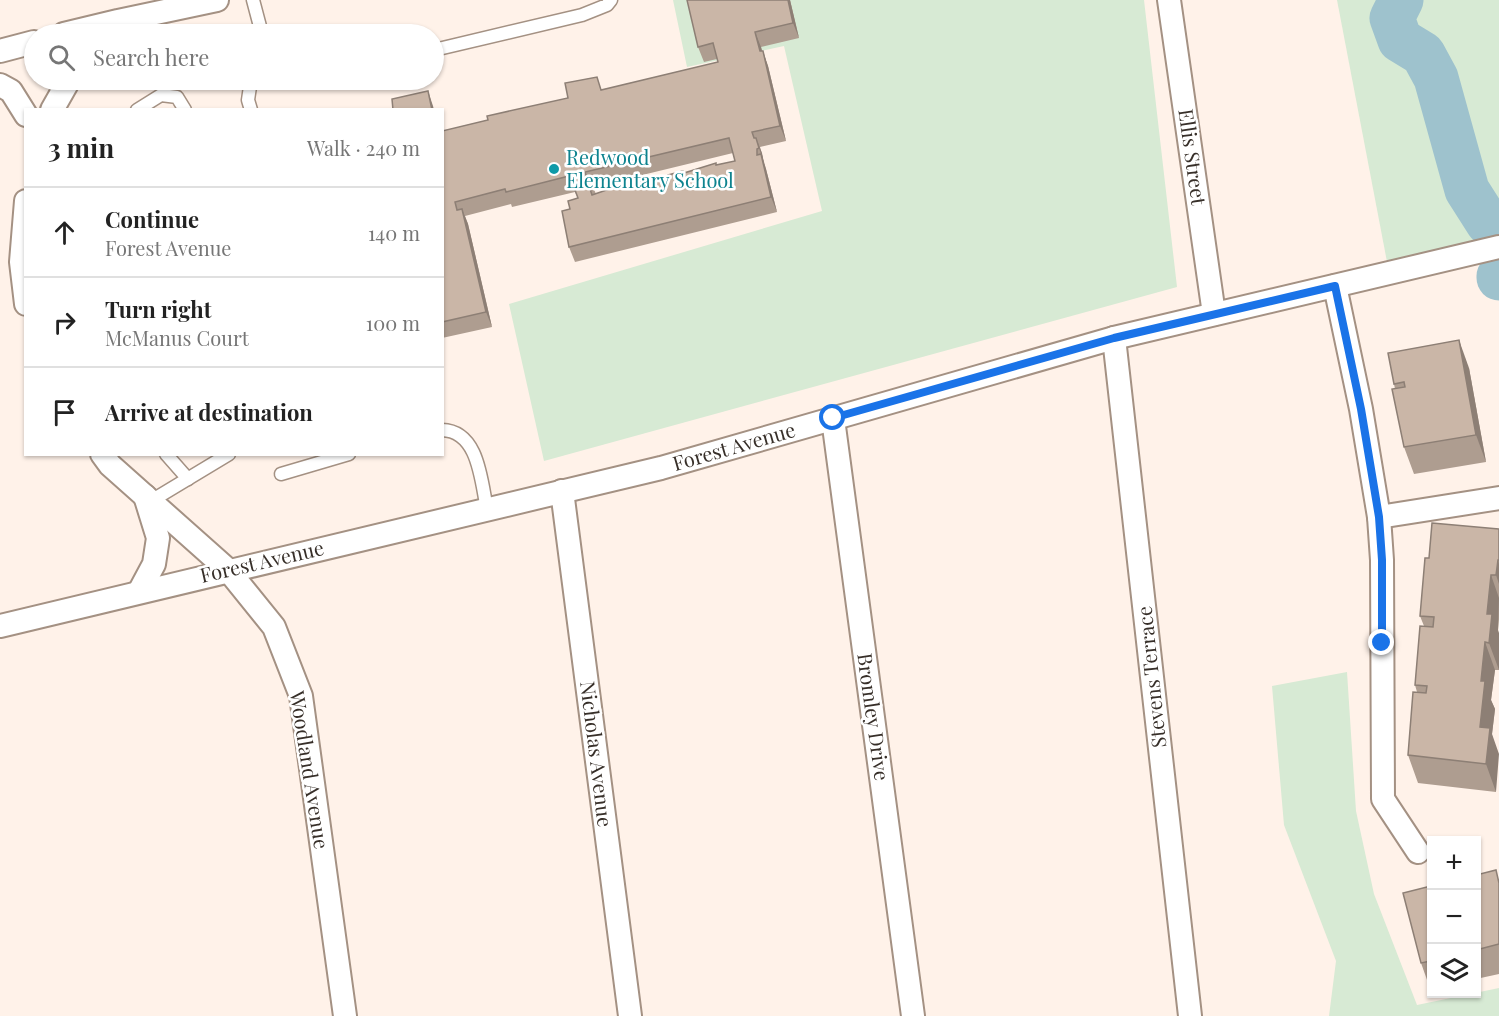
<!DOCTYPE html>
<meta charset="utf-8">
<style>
body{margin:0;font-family:"Playfair Display",serif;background:#f6f6f6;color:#222}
.controls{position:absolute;right:18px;bottom:18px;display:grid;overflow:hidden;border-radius:0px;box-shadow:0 2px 4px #0004}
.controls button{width:54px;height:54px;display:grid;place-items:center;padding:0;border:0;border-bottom:2px solid #e0e0e0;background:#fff;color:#222;font:30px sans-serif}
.stop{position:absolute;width:18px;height:18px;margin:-14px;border:4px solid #1a73e8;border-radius:50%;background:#fff}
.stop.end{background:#1a73e8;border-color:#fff;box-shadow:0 2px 6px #0008}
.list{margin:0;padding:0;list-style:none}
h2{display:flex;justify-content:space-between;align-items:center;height:78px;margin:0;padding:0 24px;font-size:26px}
h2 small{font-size:20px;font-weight:400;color:#767676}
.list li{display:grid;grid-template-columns:39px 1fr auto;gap:18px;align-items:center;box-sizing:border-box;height:90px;padding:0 24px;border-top:2px solid #e0e0e0}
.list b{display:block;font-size:22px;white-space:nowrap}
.list p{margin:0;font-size:20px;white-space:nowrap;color:#767676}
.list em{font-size:20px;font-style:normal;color:#767676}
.icon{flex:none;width:33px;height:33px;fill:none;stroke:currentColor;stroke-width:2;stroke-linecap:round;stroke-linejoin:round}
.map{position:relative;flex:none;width:1499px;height:1016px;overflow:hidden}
.search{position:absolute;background:#fff;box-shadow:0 2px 4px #0004;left:24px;top:24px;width:420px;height:66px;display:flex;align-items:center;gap:15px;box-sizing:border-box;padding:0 21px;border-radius:33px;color:#767676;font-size:22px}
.panel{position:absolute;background:#fff;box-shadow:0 2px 4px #0004;left:24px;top:108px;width:420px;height:348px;border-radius:0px}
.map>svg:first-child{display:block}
</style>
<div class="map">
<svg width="1499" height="1016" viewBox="0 0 1499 1016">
<rect width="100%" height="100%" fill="#fff2e9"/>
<g fill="#d7ead4">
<polygon points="673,0 1144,0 1177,287 544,461 509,304 822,211 784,46 687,67"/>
<polygon points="1337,0 1499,0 1499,242 1388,267"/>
<polygon points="1347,672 1356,811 1374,894 1417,1005 1499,988 1499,1016 1329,1016 1336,961 1284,825 1272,686"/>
</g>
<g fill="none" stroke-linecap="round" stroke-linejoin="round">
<g stroke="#9ec2cd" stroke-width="45">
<polyline points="1401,0 1392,18 1400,40 1423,54 1436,78 1467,190 1488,223"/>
<polyline points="1499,276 1499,278"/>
</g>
<defs>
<g id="service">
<polyline points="253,0 262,34"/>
<polyline points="434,50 582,15 607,5 611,0"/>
<polyline points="137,110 161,95 177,97 185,110"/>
<polyline points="251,110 248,100 251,80"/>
<path d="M442,430C479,431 481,481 487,509"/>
<polyline points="166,454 188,479"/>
<polyline points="281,474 349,454"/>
<polyline points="151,501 229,454"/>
</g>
<g id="minor">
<polyline points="1169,0 1214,314"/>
<polyline points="64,34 118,21 217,0"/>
<polyline points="0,51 34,42"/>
<polyline points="0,85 11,91 26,115"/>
<polyline points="52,110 69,80"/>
<polyline points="26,201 21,262 26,304"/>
<polyline points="1335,286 1361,409 1379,517 1382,560 1383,799 1418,852"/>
<polyline points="1114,338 1190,1016"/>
<polyline points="833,419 913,1016"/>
<polyline points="102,454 110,465 228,570 274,627 301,696 345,1016"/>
<polyline points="562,491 630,1016"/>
<polyline points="1379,517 1499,498"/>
<polyline points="139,592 154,564 158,538 145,496"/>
<polyline points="0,626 661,468 1114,338 1499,247"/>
</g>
</defs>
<use href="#service" stroke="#a49183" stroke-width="15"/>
<use href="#minor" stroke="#a49183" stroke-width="26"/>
<use href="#service" stroke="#fff" stroke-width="12"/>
<use href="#minor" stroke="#fff" stroke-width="22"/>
</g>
<g fill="#ae9d90" fill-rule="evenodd">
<path d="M790,0L799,38L761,47L768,66L786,141L760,147L766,169L777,212L575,262L569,247L570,209L578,198L575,192L512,207L511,204L465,216L468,224L492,327L442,338V131L488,120L601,90L718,62L717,59L704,62L698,47ZM733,153L735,161L619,189L596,194L593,187Z"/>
<polygon points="1469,368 1486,462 1414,474 1404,447 1395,389 1394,384"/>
<polygon points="1499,529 1499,619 1498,630 1499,670 1495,670 1491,700 1495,709 1492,734 1496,792 1418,783 1408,755 1417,692 1415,685 1424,626 1420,616 1429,558"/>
<polygon points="1476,875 1499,879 1499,974 1476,979"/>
<polygon points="1431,883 1431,991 1421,963"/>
</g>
<g fill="#8d7f75">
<polygon points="788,0 790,0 799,38 793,23"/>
<polygon points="755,32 761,47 765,67 760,51"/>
<polygon points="763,51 768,66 786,141 780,126"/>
<polygon points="428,91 433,106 434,110 432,110"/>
<polygon points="756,138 762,153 764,164 759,148"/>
<polygon points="761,154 766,169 777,212 771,197"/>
<polygon points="462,209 468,224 492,327 486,312"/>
<polygon points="1459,340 1469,368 1486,462 1476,435"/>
<polygon points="1498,560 1499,564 1499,584 1496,575"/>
<polygon points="1491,575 1499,598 1498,630 1499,633 1499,670 1489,643 1487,614"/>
<polygon points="1485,642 1495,670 1491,700 1495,709 1492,734 1499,754 1496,792 1486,764 1480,727 1481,681"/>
</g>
<g fill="#cab6a7" stroke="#8d7f75" stroke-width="1.5" fill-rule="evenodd">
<path d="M687,0H788L793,23L755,32L760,51H763L780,126L752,132L754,138H756L759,148L757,149V155L761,154L771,197L569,247L562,211L570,209L568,201L578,198L572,182L574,181L573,175L506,192L505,189L455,202L457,210L462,209L486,312L442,322V131L488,120L487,116L568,98L565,83L597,77L601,90L718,62L713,43L698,47ZM729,138L735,161L716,165V163L684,173L683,171L668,175L669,177L651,181L650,179L635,183L636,185L618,189V186L592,195L590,189H593L590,178L587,179L585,172Z"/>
<polygon points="428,91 432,110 393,110 392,99"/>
<polygon points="1459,340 1476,435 1404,447 1392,389 1405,387 1404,382 1394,384 1388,353"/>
<polygon points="1432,523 1499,529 1499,560 1498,560 1496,575 1491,575 1487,614 1492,614 1489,643 1485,642 1481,681 1485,681 1480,727 1490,728 1486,764 1408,755 1413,692 1426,693 1427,686 1415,685 1420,626 1433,627 1434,617 1420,616 1425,558 1429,558"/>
<polygon points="1496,870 1499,883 1499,944 1476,950 1476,875"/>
<polygon points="1431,883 1431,961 1421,963 1403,893 1431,886 1430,884"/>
</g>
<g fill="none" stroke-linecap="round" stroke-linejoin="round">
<polyline stroke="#1a73e8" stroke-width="8" points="833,418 1114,338 1335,286 1361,409 1379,517 1382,560 1382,643"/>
</g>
<circle fill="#0f9aa8" stroke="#fff" stroke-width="2" cx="554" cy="169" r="6"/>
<g text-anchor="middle" stroke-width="5" stroke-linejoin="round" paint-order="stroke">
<g font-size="20" fill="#372f29" stroke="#fff">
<text transform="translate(1192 157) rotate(82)" y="7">Ellis Street</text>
<text transform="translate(734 447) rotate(-16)" y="7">Forest Avenue</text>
<text transform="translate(262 562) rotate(-13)" y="7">Forest Avenue</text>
<text transform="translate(1152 677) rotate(-96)" y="7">Stevens Terrace</text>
<text transform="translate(873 717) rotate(82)" y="7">Bromley Drive</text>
<text transform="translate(596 754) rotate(83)" y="7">Nicholas Avenue</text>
<text transform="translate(309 770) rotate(81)" y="7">Woodland Avenue</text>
</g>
<g font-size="20" fill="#0d838f" stroke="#fff" text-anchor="start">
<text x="566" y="165">Redwood<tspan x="566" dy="23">Elementary School</tspan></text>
</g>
</g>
</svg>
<div class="controls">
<button>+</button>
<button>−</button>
<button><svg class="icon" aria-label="layers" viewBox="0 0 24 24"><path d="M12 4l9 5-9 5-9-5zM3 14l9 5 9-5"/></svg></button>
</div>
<div class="stop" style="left:833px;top:418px"></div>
<div class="stop end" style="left:1382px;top:643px"></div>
<div class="search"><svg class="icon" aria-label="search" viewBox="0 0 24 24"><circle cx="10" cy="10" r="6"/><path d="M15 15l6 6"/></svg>Search here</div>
<section class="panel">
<h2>3 min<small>Walk · 240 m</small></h2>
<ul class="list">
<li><svg class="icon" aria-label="ahead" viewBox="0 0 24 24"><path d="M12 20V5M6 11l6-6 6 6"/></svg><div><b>Continue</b><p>Forest Avenue</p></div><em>140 m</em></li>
<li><svg class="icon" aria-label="right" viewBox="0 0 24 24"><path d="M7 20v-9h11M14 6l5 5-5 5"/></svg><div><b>Turn right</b><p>McManus Court</p></div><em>100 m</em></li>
<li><svg class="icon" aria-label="arrive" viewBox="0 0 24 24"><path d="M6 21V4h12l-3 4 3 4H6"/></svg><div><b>Arrive at destination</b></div></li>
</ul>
</section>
</div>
